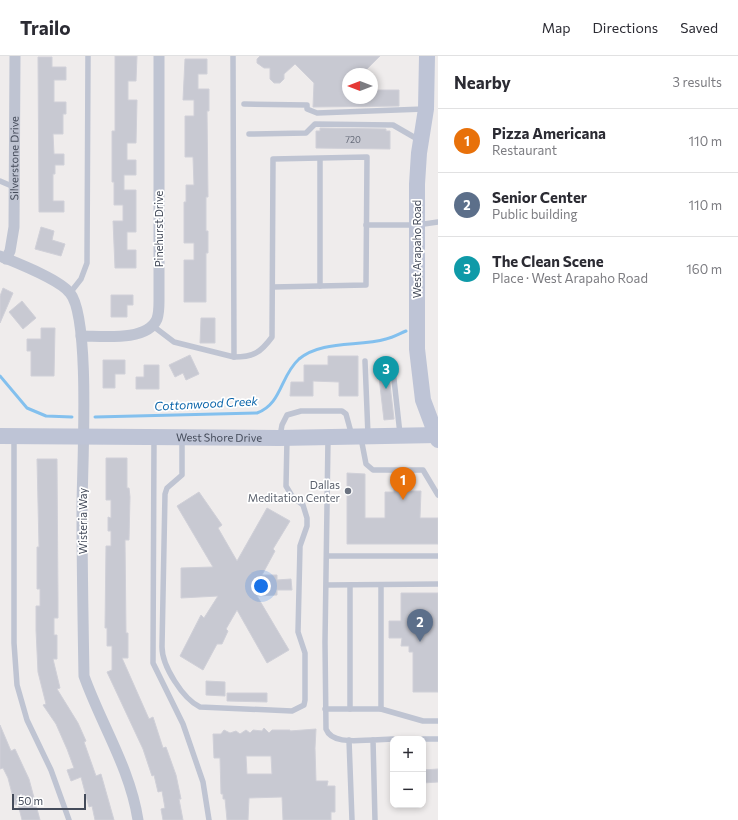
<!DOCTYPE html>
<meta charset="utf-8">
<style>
body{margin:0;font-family:Commissioner,sans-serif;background:#f2f2f3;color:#2b2b33}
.controls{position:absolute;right:12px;bottom:12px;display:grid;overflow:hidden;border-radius:8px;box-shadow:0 2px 6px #0003}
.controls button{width:36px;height:36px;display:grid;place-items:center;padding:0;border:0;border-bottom:1px solid #e1e1e2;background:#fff;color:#2b2b33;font:20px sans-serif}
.compass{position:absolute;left:342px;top:12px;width:36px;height:36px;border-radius:50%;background:#fff;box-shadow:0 2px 6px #0003;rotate:270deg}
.scale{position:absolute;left:12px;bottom:10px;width:74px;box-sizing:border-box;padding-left:4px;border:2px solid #444b5a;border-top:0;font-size:11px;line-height:14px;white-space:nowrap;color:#444b5a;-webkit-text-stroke:3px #fff;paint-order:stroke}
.you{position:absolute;left:261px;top:530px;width:14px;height:14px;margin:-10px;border:3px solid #fff;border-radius:50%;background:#1a73e8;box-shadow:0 0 0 6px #1a73e833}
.badge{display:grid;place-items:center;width:26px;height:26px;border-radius:50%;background:#1a73e8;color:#fff;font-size:13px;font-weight:700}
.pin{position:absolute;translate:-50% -33px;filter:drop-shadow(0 1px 2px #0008)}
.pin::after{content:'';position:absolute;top:21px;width:14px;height:12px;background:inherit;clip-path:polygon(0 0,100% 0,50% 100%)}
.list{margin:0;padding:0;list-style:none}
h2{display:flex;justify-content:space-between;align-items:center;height:52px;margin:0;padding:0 16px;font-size:17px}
h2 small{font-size:13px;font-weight:400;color:#7c7c81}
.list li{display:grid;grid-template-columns:26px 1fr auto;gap:12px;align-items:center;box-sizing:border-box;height:64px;padding:0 16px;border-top:1px solid #e1e1e2}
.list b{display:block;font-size:15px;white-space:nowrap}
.list p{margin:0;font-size:13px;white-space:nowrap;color:#7c7c81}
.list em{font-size:13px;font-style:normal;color:#7c7c81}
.map{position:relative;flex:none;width:438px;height:764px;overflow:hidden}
header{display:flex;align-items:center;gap:24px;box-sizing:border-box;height:56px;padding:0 20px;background:#fff;border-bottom:1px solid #e1e1e2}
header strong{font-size:19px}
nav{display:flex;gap:22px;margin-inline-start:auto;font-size:14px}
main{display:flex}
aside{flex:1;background:#fff}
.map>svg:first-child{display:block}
</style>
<header>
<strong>Trailo</strong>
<nav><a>Map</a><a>Directions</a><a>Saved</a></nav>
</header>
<main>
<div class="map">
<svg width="438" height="764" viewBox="0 0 438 764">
<rect width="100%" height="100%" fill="#efecec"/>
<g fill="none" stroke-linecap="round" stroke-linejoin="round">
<g stroke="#83c0ee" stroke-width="3">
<polyline points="0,320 27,352 46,360 72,361"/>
<path d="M95,361L257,357C282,348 280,320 299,303C322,284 358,291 386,283C392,282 399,278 406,275"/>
</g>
</g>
<g fill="#c8c9d2" stroke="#d0d0d8" fill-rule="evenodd">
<polygon points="115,0 137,0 136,25 128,25 128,44 137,44 136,87 127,87 127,104 136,104 136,119 124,119 124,134 136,134 136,176 127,176 127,194 136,194 136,212 115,212 113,165 123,165 123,149 114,149 114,126 112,126 112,75 115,75"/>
<polygon points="260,0 380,0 362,18 348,18 348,42 372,42 372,34 399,34 399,50 313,51 314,27 295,8 284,18 284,23 280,27 274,27 270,23 270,12 264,12 257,7 257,3"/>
<polygon points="38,1 52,1 52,11 66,11 66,24 54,24 54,46 66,46 66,58 63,58 63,78 53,78 54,98 64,98 64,109 55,109 55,118 53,118 53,145 64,145 64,156 39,156"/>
<polygon points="185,3 207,3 207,18 198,18 198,33 209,33 209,55 207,55 208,141 206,141 206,175 208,175 208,197 206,197 206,246 184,246 184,204 194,204 194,187 184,187 184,146 186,146 186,129 194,129 193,101 185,101 185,60 194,60 194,44 183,44"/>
<polygon points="320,72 386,73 386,75 390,75 390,93 316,92 316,75 320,75"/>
<polygon points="41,171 54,175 52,184 65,188 61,200 35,193"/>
<polygon points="3,232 13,237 0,267 0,240"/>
<polygon points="111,239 133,239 133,249 127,249 127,261 111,261"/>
<polygon points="22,245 36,262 23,273 9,256"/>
<polygon points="201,262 215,262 215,287 200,287"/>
<polygon points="41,272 55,272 54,320 31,320 31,295 27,295 27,283 41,283"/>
<polygon points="190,299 199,318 186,324 183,317 175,321 169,309"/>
<polygon points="328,300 358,300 358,340 339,340 339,326 313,325 313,340 290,340 291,326 304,326 304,309 328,309"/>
<polygon points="387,303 394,363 384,364 377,304"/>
<polygon points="103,304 125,304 125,318 115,318 115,332 103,332"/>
<polygon points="144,309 159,309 159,333 136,333 136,321 144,321"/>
<polygon points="106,402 127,402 127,432 129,432 130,441 129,484 125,484 126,577 128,577 128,602 122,602 149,663 153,661 163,692 166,691 176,719 181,743 179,743 183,764 163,764 161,753 165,752 162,735 158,736 154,719 152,720 143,693 107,616 112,614 112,590 107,590 107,572 105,572 106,490 111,490 111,475 108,475 108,461 111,462 111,444 106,444"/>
<polygon points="37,403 57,403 58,544 58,562 54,562 54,579 57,579 57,603 53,603 60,632 57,633 78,667 86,685 84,686 96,720 101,718 114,764 95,764 92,750 89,751 81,721 71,725 67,714 74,712 67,693 56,668 43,649 46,648 38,616 36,574 36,550 40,550 40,533 37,533 37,491 39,491"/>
<polygon points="347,417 365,418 365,462 385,462 385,436 394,436 394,432 405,432 405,435 421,435 420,462 438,462 438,488 347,488"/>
<polygon points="199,436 222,469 218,472 237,505 267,452 290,465 273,493 275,495 262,519 277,519 277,524 291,523 292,534 277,534 277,539 257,540 289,594 267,607 237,554 226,573 228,575 222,588 217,588 203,614 180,600 201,559 204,562 218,540 181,542 181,512 213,511 177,450"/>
<polygon points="401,537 438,537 438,636 413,636 413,596 409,596 409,590 401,590 402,582 389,582 389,565 401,565"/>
<polygon points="206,625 225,626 225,640 206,639"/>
<polygon points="227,637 267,637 267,646 227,645"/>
<polygon points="0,669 11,695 15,693 29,723 40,764 22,764 18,748 15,749 8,722 3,712 0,713"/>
<path d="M264,672L269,677L272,674H290V675L316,673L315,692L316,725H328L327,730H335V756H331V764H283L282,741L249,742L248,764H227L225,743H223V738H221L220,702H214L213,678H221L224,674L230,677L236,675L240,678L246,674L250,677L253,674L262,675ZM246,700H271L272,718H247Z"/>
<polygon points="438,713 438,726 423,727 423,714"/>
</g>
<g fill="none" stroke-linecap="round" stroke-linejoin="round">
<g stroke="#bfc4d2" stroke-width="5.5">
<polyline points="244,48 307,49 307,53 317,57 424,53"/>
<polyline points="249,78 306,77 315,68 393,69 419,84"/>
<polyline points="0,125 14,131"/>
<polyline points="366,169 417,169 438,166"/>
<polyline points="320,230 320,103"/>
<polyline points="70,237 81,223 87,207 88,0"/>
<polyline points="153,270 174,286 234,301 233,0"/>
<path d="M234,301C254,301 261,296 272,281L273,103L367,101L366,229L273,231"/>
<polyline points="365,305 368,379"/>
<polyline points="392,305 400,378"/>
<polyline points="280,380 282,369 287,359 301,355 342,355 346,358 352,380"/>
<polyline points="14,382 14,587 17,629 27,664 51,714 69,764"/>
<polyline points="154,382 153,607 183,668 203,726 209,764"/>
<path d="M182,382V419L167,432L165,438L162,591C162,610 183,643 200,651L292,655L304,649L305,644V597L298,576L300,490L307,470V462L303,449L292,440L286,430L287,383"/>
<polyline points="361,382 366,408 373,414 423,414 438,439"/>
<path d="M328,383L325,586L326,673C332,689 360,684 373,684"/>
<polyline points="327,500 438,500"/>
<polyline points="327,529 438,528"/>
<polyline points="381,529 381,653"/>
<polyline points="325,653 381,653 423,665 438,665"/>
<polyline points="350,653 350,529"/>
<polyline points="423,683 438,683"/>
<polyline points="349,684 352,764"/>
<polyline points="375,764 373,684 393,683"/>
</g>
<g stroke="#bfc4d2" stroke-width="11">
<path d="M0,200C17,207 59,223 70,237C91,262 82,413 82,453C82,509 83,564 84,620C101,668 130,712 138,764"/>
<path id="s1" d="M6,203L10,195L14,171L15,0"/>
<path d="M81,280C102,280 147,286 157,263C159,257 159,251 159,245V0"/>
</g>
<g stroke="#bec4d6" stroke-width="16">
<polyline points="427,0 426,53 419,97 417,128 417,293 423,344 438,384"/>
<path id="s2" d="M0,380L279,382L438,379"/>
</g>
</g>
<circle fill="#6b7280" stroke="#fff" stroke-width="1.5" cx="348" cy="435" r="4"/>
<g text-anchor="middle" stroke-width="3.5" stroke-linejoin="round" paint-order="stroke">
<g font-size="9" fill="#656a78">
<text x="353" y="87">720</text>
</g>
<g font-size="11" fill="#444b5a" stroke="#fff">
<text dy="4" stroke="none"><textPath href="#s1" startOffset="102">Silverstone Drive</textPath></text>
<text transform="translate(159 173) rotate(-90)" y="4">Pinehurst Drive</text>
<text transform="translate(417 193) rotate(-90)" y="4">West Arapaho Road</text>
<text dy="4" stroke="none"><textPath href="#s2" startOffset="219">West Shore Drive</textPath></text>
<text transform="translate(83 465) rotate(-90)" y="4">Wisteria Way</text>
</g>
<g font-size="11" fill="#5b616d" stroke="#fff" text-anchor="end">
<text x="340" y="433">Dallas<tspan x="340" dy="13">Meditation Center</tspan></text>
</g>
<g font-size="12" font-style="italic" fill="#0863a9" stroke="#fff">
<text transform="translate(206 348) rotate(-3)" y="4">Cottonwood Creek</text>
</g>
</g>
</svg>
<div class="controls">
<button>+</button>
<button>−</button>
</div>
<svg class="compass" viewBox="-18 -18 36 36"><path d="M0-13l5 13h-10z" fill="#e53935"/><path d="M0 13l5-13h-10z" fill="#7c7c81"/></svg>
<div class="scale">50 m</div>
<div class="you"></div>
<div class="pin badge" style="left:403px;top:444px;background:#e8710a">1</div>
<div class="pin badge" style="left:420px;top:586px;background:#5c6f8a">2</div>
<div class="pin badge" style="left:386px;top:333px;background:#0f9aa8">3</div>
</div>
<aside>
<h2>Nearby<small>3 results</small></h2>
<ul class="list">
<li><span class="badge" style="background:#e8710a">1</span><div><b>Pizza Americana</b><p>Restaurant</p></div><em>110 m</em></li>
<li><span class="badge" style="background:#5c6f8a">2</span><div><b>Senior Center</b><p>Public building</p></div><em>110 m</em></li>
<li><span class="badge" style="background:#0f9aa8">3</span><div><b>The Clean Scene</b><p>Place · West Arapaho Road</p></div><em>160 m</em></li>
</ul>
</aside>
</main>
